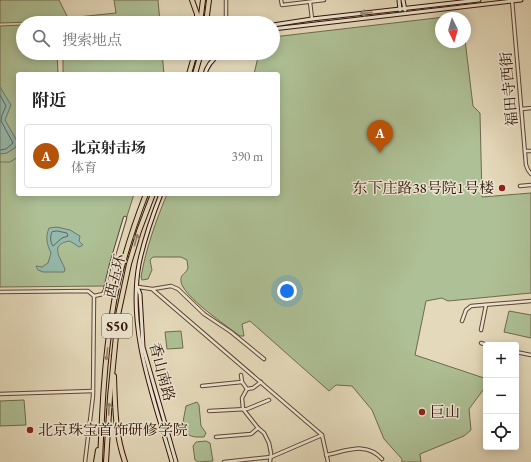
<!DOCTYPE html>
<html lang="zh">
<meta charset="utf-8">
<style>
body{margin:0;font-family:"EB Garamond","Noto Serif SC",serif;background:#f6f6f6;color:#202124}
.controls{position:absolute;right:12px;bottom:12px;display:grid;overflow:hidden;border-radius:4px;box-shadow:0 2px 10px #0003}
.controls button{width:36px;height:36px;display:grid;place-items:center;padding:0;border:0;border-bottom:1px solid #e0e0e0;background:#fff;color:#202124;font:20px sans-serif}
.compass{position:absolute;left:435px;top:12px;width:36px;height:36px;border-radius:50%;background:#fff;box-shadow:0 2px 10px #0003;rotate:175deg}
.you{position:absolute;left:287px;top:291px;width:14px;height:14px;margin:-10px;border:3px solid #fff;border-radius:50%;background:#1a73e8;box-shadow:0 0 0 6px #1a73e833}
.badge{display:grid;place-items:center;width:26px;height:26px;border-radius:50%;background:#b45309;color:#fff;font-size:13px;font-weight:700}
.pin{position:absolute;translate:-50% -33px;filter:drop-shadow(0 1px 2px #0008)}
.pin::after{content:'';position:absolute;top:21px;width:14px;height:12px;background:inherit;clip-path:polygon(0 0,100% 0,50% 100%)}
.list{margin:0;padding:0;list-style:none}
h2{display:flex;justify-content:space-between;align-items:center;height:52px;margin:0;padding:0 16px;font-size:17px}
h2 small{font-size:13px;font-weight:400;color:#757577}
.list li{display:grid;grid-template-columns:26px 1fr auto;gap:12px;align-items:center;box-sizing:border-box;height:64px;margin:0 8px 8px;padding:0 8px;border:1px solid #e0e0e0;border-radius:4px}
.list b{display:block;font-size:15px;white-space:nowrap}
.list p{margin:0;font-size:13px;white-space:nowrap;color:#757577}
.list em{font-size:13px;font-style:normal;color:#757577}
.icon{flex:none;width:22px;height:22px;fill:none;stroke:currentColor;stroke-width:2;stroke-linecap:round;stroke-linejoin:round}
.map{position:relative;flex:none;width:531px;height:462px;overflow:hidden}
.search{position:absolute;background:#fff;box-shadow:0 2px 10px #0003;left:16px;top:16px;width:264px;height:44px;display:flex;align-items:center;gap:10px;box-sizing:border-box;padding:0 14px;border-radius:22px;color:#757577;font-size:15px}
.panel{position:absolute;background:#fff;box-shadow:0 2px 10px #0003;left:16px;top:72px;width:264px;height:124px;border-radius:4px}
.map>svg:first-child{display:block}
</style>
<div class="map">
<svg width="531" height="462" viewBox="0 0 531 462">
<rect width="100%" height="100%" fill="#e4d9ba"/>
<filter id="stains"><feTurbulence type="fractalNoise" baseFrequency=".005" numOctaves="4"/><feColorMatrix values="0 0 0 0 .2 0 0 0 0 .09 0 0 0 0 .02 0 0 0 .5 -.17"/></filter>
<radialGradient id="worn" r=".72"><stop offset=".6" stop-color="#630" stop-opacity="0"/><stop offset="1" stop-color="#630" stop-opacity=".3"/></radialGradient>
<g fill="#aec095" stroke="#70694e">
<polygon points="0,0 59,0 68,18 116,13 114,0 158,0 160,23 62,23 62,21 0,23"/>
<path d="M462,15V18H441V42H465V40L473,106L480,113L482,197L531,193V293L448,301L442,298L426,301L415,355L484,378L486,386L469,409L471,430L464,436L420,454L421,462H402V459L384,439L372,410L352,386L336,385L329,391L250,321L242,324L244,336H240C228,327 181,295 181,281C180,274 186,274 188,268L187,260L181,257H153L150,260L152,270L148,279L142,280L141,277C146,248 156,221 167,194H278V74H254L259,53H273V37Z"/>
<polygon points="23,25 23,53 57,53 58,74 18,74 18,194 134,194 105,286 0,287 0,26"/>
<polygon points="63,53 162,53 164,74 63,74"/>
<polygon points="509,311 531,315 531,338 504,332"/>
<polygon points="181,331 183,348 167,349 165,332"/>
<polygon points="24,400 26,425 0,426 0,401"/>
<path d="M197,402L199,405L201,426L206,433L204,437C192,437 190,438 182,427L186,406Z"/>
<polygon points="206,441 210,443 213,461 198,462 195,460 193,446 196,442"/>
</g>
<g fill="#95baad" stroke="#6d776a">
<polygon points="0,87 11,105 5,120 17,141 16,147 7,153 0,154"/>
<path d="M57,227L70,230L80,236L79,241L83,245L79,247L70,241C49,244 60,257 65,269L64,272H43L38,270L36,266L42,267L48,263L51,253C47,244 45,238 49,228Z"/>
</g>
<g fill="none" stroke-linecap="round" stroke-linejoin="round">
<g stroke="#63665a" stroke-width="1">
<polyline points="0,95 6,106 2,115 1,121 13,143 6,149 0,150"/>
<path d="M57,231L67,233L68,236L62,238L53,246C50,242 50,236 52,232Z"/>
</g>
<polyline stroke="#6d776a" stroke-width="1" points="0,162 10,162 18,157"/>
<defs>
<g id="minor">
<polyline points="226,0 226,23"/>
<polyline points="281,0 282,5 324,0"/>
<polyline points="512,0 526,165 528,170 531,174"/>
<polyline points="310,2 312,19"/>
<polyline points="522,109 531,108"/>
<polyline points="525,151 531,151"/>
<polyline points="520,186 531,185"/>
<polyline points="138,287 152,289 322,435 328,462"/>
<polyline points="153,289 171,286 178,289 204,314 231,332 264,359"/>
<polyline points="0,292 88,291 94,296 93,396 85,462"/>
<polyline points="94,296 103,294 105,290 111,265 125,218"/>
<polyline points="462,321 466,310 471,306 531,301"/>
<polyline points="481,330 486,305"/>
<polyline points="481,343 487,345"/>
<polyline points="516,352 531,355"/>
<polyline points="241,375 242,382 247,389 253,388 261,382"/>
<polyline points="202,386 242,382"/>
<polyline points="247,389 242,398 243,409 258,428 264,433 269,443 271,453 270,462"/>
<polyline points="0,394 93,391"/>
<polyline points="209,411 247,409 269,400"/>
<polyline points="216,437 251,434 258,428"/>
<path d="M326,455C347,451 366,441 382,459"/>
<polyline points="224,462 271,457 322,435"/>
</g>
<g id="secondary">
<polyline points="399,0 400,10"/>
<polyline points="403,0 405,10"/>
<polyline points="273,25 312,19 479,0"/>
<polyline points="273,29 521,0"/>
<path d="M205,74C207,65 213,59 220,53"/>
<path d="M161,194C152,217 144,240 139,264C127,331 154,398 172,462"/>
<polyline points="138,289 140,294 143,347 176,462"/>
</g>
<g id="motorway">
<polyline points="192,0 197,14 197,23"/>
<polyline points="200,23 203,0"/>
<polyline points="206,23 209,0"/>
<polyline points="189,74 195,53"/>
<polyline points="195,74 201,53"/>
<path d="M114,376C115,406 115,433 125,462"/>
<polyline points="96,462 98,450"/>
<path d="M100,462C102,413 104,362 112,314C118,272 131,233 146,194"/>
<polyline points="106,462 110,397 118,315 129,264 139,231 153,194"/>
</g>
</defs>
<use href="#minor" stroke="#5e4433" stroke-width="4.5"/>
<use href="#secondary" stroke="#311206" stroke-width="5"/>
<use href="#motorway" stroke="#311206" stroke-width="6"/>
<use href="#minor" stroke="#ede6d2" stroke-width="2.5"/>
<use href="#secondary" stroke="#ede6d2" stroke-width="3"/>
<use href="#motorway" stroke="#e4d9ba" stroke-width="4"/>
</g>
<defs><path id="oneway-shaft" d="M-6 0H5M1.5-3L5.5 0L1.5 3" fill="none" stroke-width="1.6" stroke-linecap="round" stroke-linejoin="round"/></defs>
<use stroke="#988776" href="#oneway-shaft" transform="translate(366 13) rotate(174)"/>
<g stroke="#937f69">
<use href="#oneway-shaft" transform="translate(136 240) rotate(-74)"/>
<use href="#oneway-shaft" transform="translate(107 354) rotate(96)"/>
<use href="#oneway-shaft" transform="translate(109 409) rotate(-87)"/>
</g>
<g fill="#8f2418" stroke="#ede6d2" stroke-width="1.5">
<circle cx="502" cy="188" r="4"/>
<circle cx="422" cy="412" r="4"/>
<circle cx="30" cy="430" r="4"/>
</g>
<g text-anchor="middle" stroke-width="3" stroke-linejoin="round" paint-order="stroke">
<rect fill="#ede6d2" stroke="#695243" stroke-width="1" x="102" y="314" width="30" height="24" rx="3"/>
<g font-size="14" font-weight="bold" fill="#311206">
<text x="117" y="331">S50</text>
</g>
<g font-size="15" fill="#311206" stroke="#ede6d2">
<text transform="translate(509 89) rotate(-95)" y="5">福田寺西街</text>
<text transform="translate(115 276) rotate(-76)" y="5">西五环</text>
<text transform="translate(162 372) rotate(75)" y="5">香山南路</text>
</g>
<g font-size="15" fill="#311206" stroke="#ede6d2" text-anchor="start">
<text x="494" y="193" text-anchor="end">东下庄路38号院1号楼</text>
<text x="430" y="417">巨山</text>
<text x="38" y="435">北京珠宝首饰研修学院</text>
</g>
</g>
<rect width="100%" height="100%" filter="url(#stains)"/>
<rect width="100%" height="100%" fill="url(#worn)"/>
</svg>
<div class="controls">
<button>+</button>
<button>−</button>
<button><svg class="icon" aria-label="locate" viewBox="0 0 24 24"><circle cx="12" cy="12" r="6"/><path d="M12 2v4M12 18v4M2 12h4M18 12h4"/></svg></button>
</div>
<svg class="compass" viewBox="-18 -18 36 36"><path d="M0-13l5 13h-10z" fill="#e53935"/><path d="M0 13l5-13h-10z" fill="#757577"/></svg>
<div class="you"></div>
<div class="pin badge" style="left:380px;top:153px">A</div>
<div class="search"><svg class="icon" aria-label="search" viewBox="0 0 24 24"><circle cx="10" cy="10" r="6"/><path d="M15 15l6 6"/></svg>搜索地点</div>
<section class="panel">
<h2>附近<small></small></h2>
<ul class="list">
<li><span class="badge">A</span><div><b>北京射击场</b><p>体育</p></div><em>390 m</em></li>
</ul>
</section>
</div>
